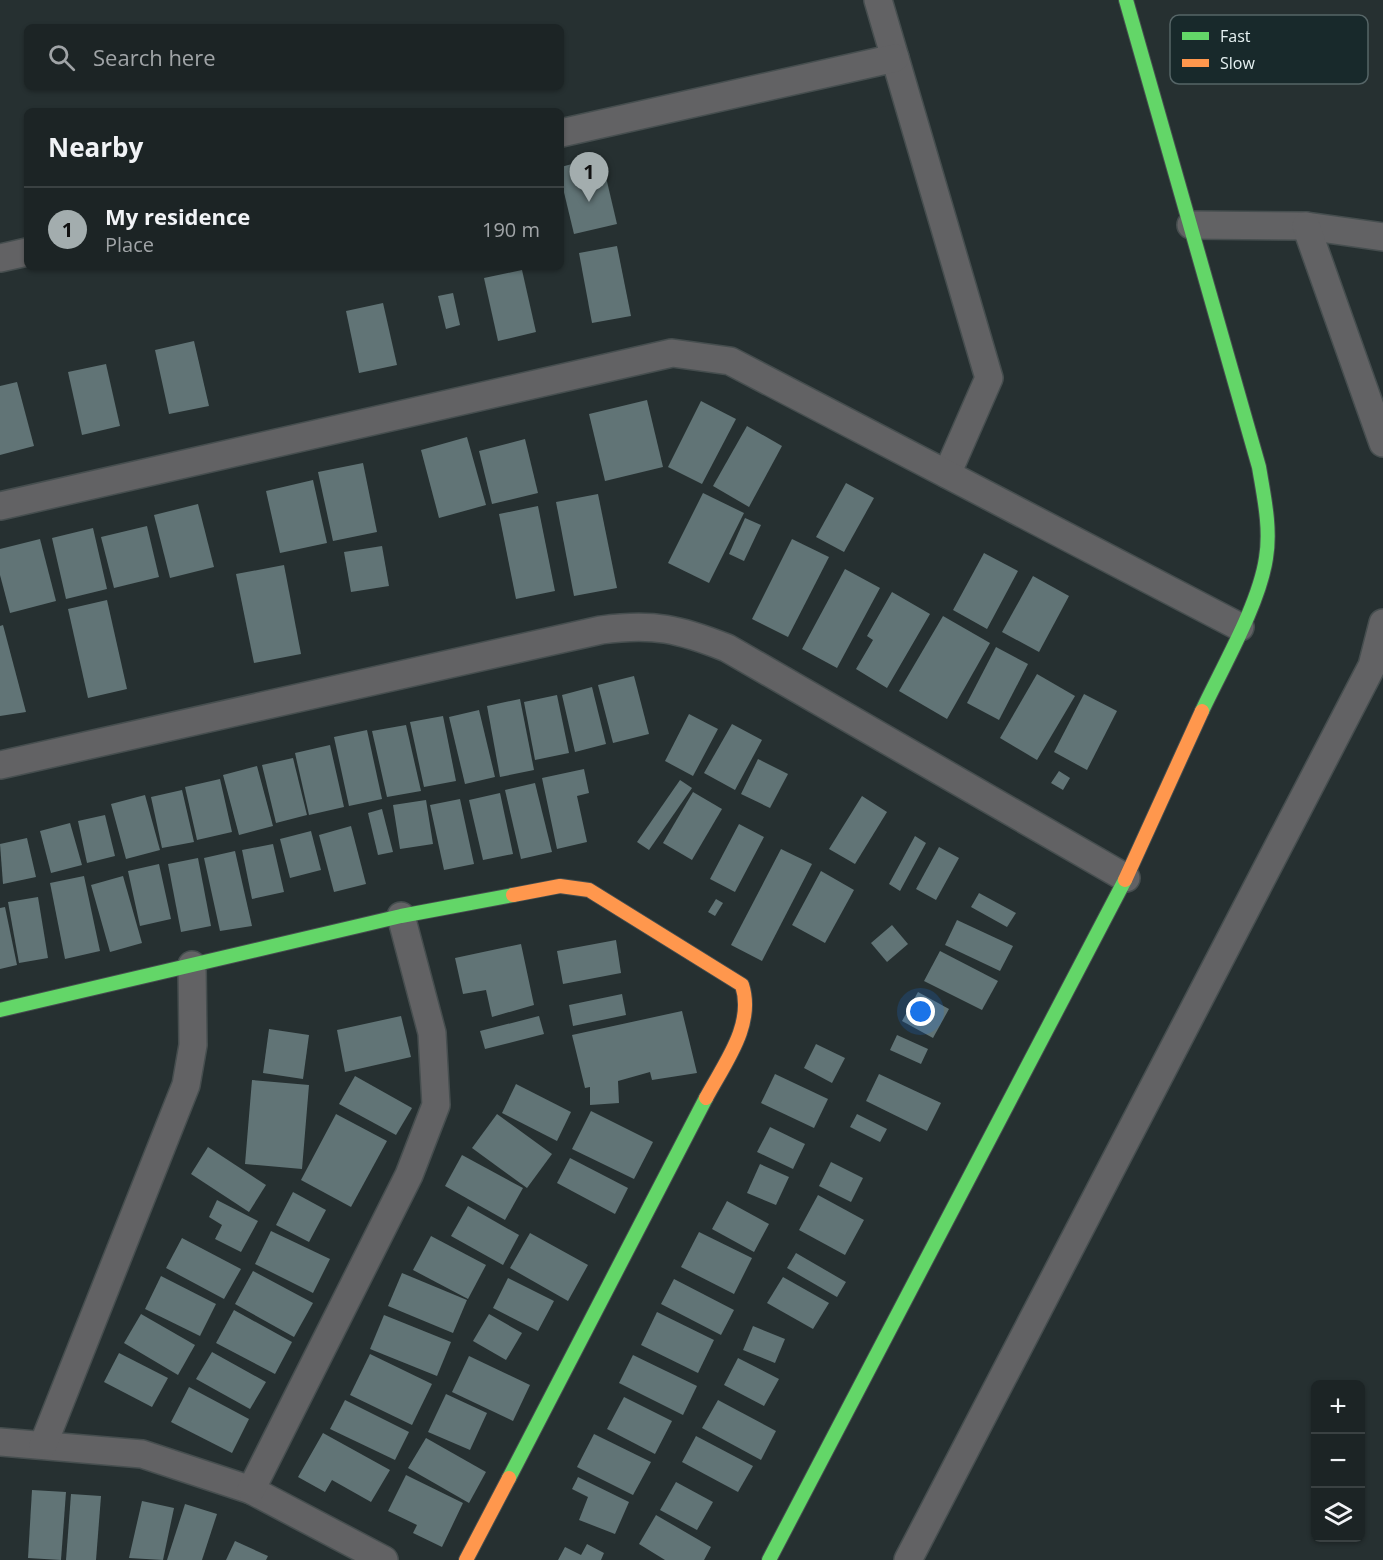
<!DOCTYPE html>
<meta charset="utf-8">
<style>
body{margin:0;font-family:"Open Sans",sans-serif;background:#252c2d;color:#f1f3f6}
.controls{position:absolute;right:18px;bottom:18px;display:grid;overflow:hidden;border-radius:9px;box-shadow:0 2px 4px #0004}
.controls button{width:54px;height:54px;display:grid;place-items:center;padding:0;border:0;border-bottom:2px solid #3a4142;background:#1c2425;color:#f1f3f6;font:30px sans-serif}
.you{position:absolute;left:921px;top:1012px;width:21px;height:21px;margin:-15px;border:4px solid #fff;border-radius:50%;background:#1a73e8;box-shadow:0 0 0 9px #1a73e833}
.badge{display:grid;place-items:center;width:39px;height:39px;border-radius:50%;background:#a3adae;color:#111;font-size:20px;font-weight:700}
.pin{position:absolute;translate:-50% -50px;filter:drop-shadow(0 2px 3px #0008)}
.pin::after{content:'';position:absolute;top:32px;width:21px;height:18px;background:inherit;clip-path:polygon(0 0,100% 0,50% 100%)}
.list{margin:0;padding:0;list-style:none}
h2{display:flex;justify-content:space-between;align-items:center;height:78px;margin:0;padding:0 24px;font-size:26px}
h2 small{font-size:20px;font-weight:400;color:#a0a4a7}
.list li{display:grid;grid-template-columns:39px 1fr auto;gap:18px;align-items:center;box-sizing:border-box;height:84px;padding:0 24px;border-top:2px solid #3a4142}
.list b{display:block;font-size:22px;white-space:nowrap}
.list p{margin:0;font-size:20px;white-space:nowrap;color:#a0a4a7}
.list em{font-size:20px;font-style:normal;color:#a0a4a7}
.icon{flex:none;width:33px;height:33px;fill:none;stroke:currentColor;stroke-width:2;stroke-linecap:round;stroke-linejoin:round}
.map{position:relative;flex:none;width:1383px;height:1560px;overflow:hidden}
.search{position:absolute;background:#1c2425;box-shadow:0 2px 4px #0004;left:24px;top:24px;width:540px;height:66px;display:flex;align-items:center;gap:15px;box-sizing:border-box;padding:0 21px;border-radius:9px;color:#a0a4a7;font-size:22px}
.panel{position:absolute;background:#1c2425;box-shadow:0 2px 4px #0004;left:24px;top:108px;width:540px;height:162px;border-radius:9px}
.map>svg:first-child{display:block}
</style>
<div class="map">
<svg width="1383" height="1560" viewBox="0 0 1383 1560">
<rect width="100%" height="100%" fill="#263031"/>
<g fill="#617476">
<polygon points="601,156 617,224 574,234 561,180 561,167"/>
<polygon points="617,246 631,316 592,323 579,253"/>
<polygon points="522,270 536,332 498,341 484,278"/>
<polygon points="453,293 460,325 446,329 438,296"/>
<polygon points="383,303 397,365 359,373 346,311"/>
<polygon points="194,341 209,406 169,414 155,350"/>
<polygon points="106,364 120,426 82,435 68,372"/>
<polygon points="17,382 34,446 0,455 0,386"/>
<polygon points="647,400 663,467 605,481 589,414"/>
<polygon points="701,401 736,419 702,484 668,467"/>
<polygon points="747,426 782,446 749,507 713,486"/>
<polygon points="467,437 486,505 439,518 421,450"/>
<polygon points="525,439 538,493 492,504 479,451"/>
<polygon points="363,463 377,532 333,541 318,472"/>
<polygon points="313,480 327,543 280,553 266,491"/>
<polygon points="846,483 874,498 844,552 816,537"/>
<polygon points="703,493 744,513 709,583 668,563"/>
<polygon points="598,494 617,588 574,596 556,502"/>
<polygon points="198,504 214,567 170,578 154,515"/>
<polygon points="538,506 555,591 516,599 499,514"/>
<polygon points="745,518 761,525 744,561 729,554"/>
<polygon points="147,526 159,577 114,588 101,537"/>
<polygon points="93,528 107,589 66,599 52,538"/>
<polygon points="40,539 56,601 10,613 0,575 0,549"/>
<polygon points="792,539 829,557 788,637 752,619"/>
<polygon points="382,546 389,586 351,592 344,552"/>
<polygon points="984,553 1018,571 987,629 953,610"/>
<polygon points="284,565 301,654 254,663 236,574"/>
<polygon points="845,569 880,588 837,668 802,649"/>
<polygon points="1033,576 1069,596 1039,652 1002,632"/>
<polygon points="892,592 930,614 887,688 856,669 873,640 867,636"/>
<polygon points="107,600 127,689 88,698 68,609"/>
<polygon points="943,616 990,643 947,719 899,691"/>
<polygon points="3,625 26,712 0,716 0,626"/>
<polygon points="996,647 1028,664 999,720 967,703"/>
<polygon points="1037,674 1075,696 1037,760 1000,738"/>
<polygon points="634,676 649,734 613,743 598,685"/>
<polygon points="592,687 606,744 575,752 562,695"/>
<polygon points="1084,694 1117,711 1087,770 1054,752"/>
<polygon points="557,695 569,753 535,760 524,702"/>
<polygon points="520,699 534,770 500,777 487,706"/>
<polygon points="479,710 495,777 465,784 449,717"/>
<polygon points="689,714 718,729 693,776 665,761"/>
<polygon points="443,716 456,781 424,787 410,722"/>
<polygon points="732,724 762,740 735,790 704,773"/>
<polygon points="406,725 421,791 387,797 372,731"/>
<polygon points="367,730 382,799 349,806 334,737"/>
<polygon points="330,745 344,807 309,815 295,753"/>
<polygon points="293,758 307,815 276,823 262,765"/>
<polygon points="758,759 788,774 770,808 741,794"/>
<polygon points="257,766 273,826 239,835 223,775"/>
<polygon points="584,769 589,793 577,796 587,842 557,849 542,778"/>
<polygon points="1059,771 1070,778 1063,790 1051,783"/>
<polygon points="220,779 232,832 197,840 185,787"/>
<polygon points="680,780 692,788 649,850 637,842"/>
<polygon points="535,783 552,852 521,859 505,790"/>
<polygon points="182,790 194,842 162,848 151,797"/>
<polygon points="693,792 722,809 692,860 663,843"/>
<polygon points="500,793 513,854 483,860 469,800"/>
<polygon points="145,795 160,850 126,859 111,804"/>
<polygon points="862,796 887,812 855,864 829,849"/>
<polygon points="460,799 474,864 444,870 430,805"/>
<polygon points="426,800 433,844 400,849 393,805"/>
<polygon points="382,809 393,852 378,855 368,813"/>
<polygon points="105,815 115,856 87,863 78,821"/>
<polygon points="70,823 82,865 51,873 40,831"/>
<polygon points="739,824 764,837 735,892 710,879"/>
<polygon points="351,826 366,884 334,892 319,835"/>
<polygon points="311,831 321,870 290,878 280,839"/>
<polygon points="915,836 926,843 900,891 889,884"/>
<polygon points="27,838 36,877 3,884 0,844"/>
<polygon points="273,844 284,892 252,899 242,850"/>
<polygon points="939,847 959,858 936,900 916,889"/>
<polygon points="781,849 812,864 762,961 731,945"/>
<polygon points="235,851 252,926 220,931 204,858"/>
<polygon points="198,858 211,926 181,932 168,864"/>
<polygon points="159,864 171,919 140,926 128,871"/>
<polygon points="821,871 854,890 825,943 792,925"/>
<polygon points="84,876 100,951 65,959 50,883"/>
<polygon points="123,876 142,943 110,952 91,885"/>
<polygon points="979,893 1016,913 1007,927 971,907"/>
<polygon points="38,897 48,958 19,963 8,902"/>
<polygon points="716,899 723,903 715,916 708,912"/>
<polygon points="5,907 17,965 0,969 0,908"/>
<polygon points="957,920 1013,946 1000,971 945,945"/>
<polygon points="892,925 908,944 887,962 871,943"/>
<polygon points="616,940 621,973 563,984 557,951"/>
<polygon points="521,944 534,1005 492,1017 486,990 463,994 455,958"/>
<polygon points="940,951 998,981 982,1010 924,981"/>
<polygon points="918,992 949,1009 933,1038 902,1021"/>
<polygon points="622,994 626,1015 573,1026 569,1005"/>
<polygon points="682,1011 697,1073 652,1080 650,1072 618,1081 619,1103 590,1105 590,1087 585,1088 572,1035"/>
<polygon points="401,1016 411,1057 345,1072 337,1030"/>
<polygon points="539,1016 544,1034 485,1049 480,1031"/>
<polygon points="269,1029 309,1035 303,1079 263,1073"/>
<polygon points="897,1035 928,1049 921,1064 890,1050"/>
<polygon points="816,1044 845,1058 832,1083 804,1068"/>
<polygon points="775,1074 828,1099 814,1128 761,1103"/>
<polygon points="879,1074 941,1103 927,1131 866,1101"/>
<polygon points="355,1076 412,1108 396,1135 339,1104"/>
<polygon points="252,1080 309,1085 302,1169 245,1164"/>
<polygon points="516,1084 571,1112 557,1141 502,1113"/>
<polygon points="591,1111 653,1142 634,1179 572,1149"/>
<polygon points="336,1114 387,1141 351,1207 301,1180"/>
<polygon points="497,1114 552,1154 527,1188 472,1148"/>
<polygon points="857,1114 887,1129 880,1142 850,1127"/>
<polygon points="770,1127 805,1144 793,1169 757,1152"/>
<polygon points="208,1147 266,1185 249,1212 191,1174"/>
<polygon points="462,1155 523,1188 505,1220 445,1186"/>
<polygon points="570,1158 628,1188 615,1214 557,1183"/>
<polygon points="831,1162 863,1178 851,1202 819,1186"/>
<polygon points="760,1164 789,1177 776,1205 747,1193"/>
<polygon points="293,1192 326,1210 309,1242 276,1225"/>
<polygon points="818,1195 864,1220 845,1255 799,1230"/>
<polygon points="217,1200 258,1221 241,1252 215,1239 222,1225 209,1217"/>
<polygon points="727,1201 769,1224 754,1252 712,1229"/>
<polygon points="468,1206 519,1235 503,1265 451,1236"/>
<polygon points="271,1231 330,1259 313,1293 255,1264"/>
<polygon points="699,1232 752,1258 734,1294 681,1267"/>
<polygon points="530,1233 588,1265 568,1301 510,1268"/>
<polygon points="431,1236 486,1265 468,1299 413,1270"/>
<polygon points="182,1238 241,1269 224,1299 166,1268"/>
<polygon points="796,1253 846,1282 837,1297 787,1268"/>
<polygon points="253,1271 313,1303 294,1337 235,1304"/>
<polygon points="402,1273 467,1300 453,1333 388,1306"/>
<polygon points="161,1276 216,1304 200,1336 145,1309"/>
<polygon points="783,1277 829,1303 813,1329 767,1303"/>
<polygon points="508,1278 554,1301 538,1331 493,1308"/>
<polygon points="674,1279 734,1310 721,1335 661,1304"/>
<polygon points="234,1310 292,1342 275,1374 216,1343"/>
<polygon points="657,1312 714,1340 698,1373 641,1345"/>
<polygon points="141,1314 195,1345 178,1375 124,1343"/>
<polygon points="489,1314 522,1333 506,1360 473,1341"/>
<polygon points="384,1315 451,1342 437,1376 370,1349"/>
<polygon points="753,1326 785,1339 775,1363 743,1350"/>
<polygon points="212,1352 266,1382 250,1409 196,1379"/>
<polygon points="119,1353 168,1378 152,1407 104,1382"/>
<polygon points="370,1354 432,1384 412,1425 350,1395"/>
<polygon points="633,1355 697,1386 683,1415 619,1383"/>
<polygon points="469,1356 530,1385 513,1421 452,1392"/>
<polygon points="738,1358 779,1379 764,1406 724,1385"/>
<polygon points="189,1387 249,1419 232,1453 171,1422"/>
<polygon points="446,1394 487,1413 470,1450 428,1432"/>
<polygon points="624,1397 672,1421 655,1454 607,1429"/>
<polygon points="345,1400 409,1432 395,1460 330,1429"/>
<polygon points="718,1400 776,1431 761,1460 702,1428"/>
<polygon points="323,1433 390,1470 371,1502 332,1480 325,1492 298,1477"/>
<polygon points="594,1434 651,1462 633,1495 577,1467"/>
<polygon points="696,1436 753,1466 738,1492 682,1462"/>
<polygon points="426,1438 486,1472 469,1503 408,1468"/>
<polygon points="406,1475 463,1503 442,1547 413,1533 417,1525 388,1511"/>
<polygon points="578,1477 629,1502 615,1534 579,1520 588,1497 572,1489"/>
<polygon points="676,1482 713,1502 697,1530 660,1510"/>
<polygon points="32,1490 66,1492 61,1560 28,1558"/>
<polygon points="71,1494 101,1496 96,1560 66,1560"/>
<polygon points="142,1501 174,1508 163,1560 129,1558"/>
<polygon points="185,1504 217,1514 202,1560 167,1560"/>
<polygon points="656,1515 711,1547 704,1560 665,1560 639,1544"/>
<polygon points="235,1541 268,1556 266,1560 226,1560"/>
<polygon points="587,1544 604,1553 601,1560 558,1560 565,1547 581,1555"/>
</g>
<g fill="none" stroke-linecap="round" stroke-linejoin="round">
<defs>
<g id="street">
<polyline points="878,0 989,378 947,474"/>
<polyline points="561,133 895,58"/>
<polyline points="1191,225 1306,226 1383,237"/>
<polyline points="1306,226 1383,443"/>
<polyline points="0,258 27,252"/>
<polyline points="0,506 672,353 730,361 1240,627"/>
<path d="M0,765L601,630C654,623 679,629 727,648L1126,878"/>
<polyline points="0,1442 142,1454 251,1490 384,1560"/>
<polyline points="43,1445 186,1085 193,1045 192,965"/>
<polyline points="251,1490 409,1175 436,1105 432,1033 401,916"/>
<polyline points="908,1560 1372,666 1383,623"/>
</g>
<g id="fast">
<path d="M1126,0L1259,467C1264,497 1271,528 1266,558C1259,605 1222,668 1202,711"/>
<polyline points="0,1010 401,916 513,895"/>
<polyline points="509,1478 706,1098"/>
<polyline points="769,1560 1125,880"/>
</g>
<g id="slow">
<polyline points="1125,880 1202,711"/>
<path d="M513,895L560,886L589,890L742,985C755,1025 724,1064 706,1098"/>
<polyline points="466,1560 509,1478"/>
</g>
</defs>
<use href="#street" stroke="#464e4f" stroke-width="30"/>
<use href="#fast" stroke="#464e4f" stroke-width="16"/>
<use href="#slow" stroke="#464e4f" stroke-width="16"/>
<use href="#street" stroke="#626264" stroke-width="27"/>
<use href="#fast" stroke="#63d668" stroke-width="14"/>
<use href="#slow" stroke="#ff974d" stroke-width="14"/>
</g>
<rect x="1170" y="15" width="198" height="69" rx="9" fill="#18292b" stroke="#566567" stroke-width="1.5"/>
<rect x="1182" y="32" width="27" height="8" fill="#63d668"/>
<rect x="1182" y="59" width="27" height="8" fill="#ff974d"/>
<g font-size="16" fill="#e6f1f2">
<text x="1220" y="42">Fast</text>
<text x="1220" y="69">Slow</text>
</g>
</svg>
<div class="controls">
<button>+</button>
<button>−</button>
<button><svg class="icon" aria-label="layers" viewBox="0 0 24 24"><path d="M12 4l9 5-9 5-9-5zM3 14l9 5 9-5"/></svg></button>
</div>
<div class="you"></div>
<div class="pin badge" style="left:589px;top:202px">1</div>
<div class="search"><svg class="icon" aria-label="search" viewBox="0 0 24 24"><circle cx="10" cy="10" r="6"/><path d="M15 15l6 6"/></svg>Search here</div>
<section class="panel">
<h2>Nearby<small></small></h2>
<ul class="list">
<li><span class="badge">1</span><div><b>My residence</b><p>Place</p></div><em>190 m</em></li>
</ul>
</section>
</div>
